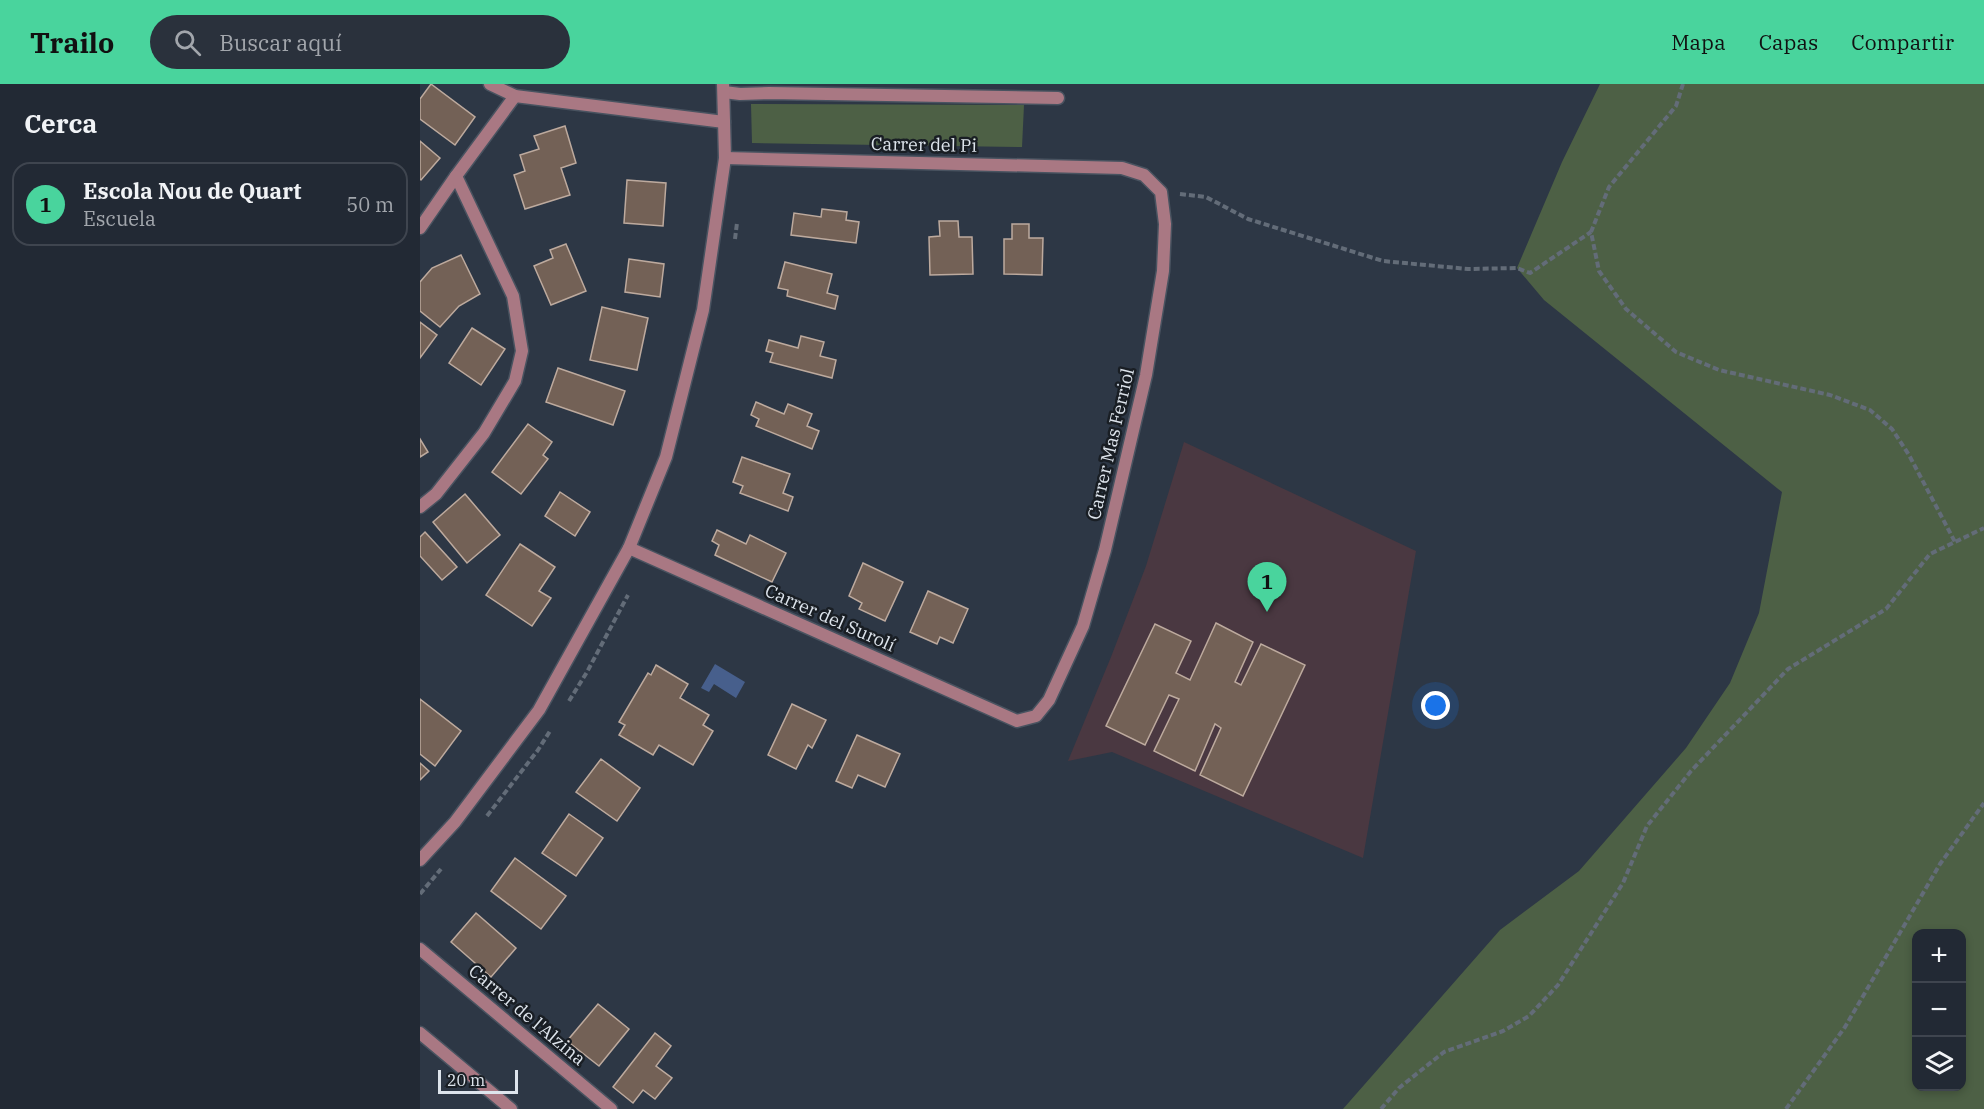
<!DOCTYPE html>
<html lang="es">
<meta charset="utf-8">
<style>
body{margin:0;font-family:"IBM Plex Serif",serif;background:#2a313c;color:#f1f3f6}
.controls{position:absolute;right:18px;bottom:18px;display:grid;overflow:hidden;border-radius:12px;box-shadow:0 3px 9px #0003}
.controls button{width:54px;height:54px;display:grid;place-items:center;padding:0;border:0;border-bottom:2px solid #3f454f;background:#222934;color:#f1f3f6;font:30px sans-serif}
.scale{position:absolute;left:18px;bottom:15px;width:80px;box-sizing:border-box;padding-left:6px;border:3px solid #dde4ec;border-top:0;font-size:16px;line-height:21px;white-space:nowrap;color:#dde4ec;-webkit-text-stroke:4px #191e24;paint-order:stroke}
.you{position:absolute;left:1016px;top:622px;width:21px;height:21px;margin:-15px;border:4px solid #fff;border-radius:50%;background:#1a73e8;box-shadow:0 0 0 9px #1a73e833}
.badge{display:grid;place-items:center;width:39px;height:39px;border-radius:50%;background:#49d49d;color:#111;font-size:20px;font-weight:700}
.pin{position:absolute;translate:-50% -50px;filter:drop-shadow(0 2px 3px #0008)}
.pin::after{content:'';position:absolute;top:32px;width:21px;height:18px;background:inherit;clip-path:polygon(0 0,100% 0,50% 100%)}
.list{margin:0;padding:0;list-style:none}
h2{display:flex;justify-content:space-between;align-items:center;height:78px;margin:0;padding:0 24px;font-size:26px}
h2 small{font-size:20px;font-weight:400;color:#a2a6ac}
.list li{display:grid;grid-template-columns:39px 1fr auto;gap:18px;align-items:center;box-sizing:border-box;height:84px;margin:0 12px 12px;padding:0 12px;border:2px solid #3f454f;border-radius:18px}
.list b{display:block;font-size:22px;white-space:nowrap}
.list p{margin:0;font-size:20px;white-space:nowrap;color:#a2a6ac}
.list em{font-size:20px;font-style:normal;color:#a2a6ac}
.icon{flex:none;width:33px;height:33px;fill:none;stroke:currentColor;stroke-width:2;stroke-linecap:round;stroke-linejoin:round}
.map{position:relative;flex:none;width:1564px;height:1025px;overflow:hidden}
header{display:flex;align-items:center;gap:36px;box-sizing:border-box;height:84px;padding:0 30px;background:#49d49d;color:#111}
header strong{font-size:28px}
nav{display:flex;gap:33px;margin-inline-start:auto;font-size:21px}
.search{width:420px;height:54px;background:#2a313c;display:flex;align-items:center;gap:15px;box-sizing:border-box;padding:0 21px;border-radius:33px;color:#a2a6ac;font-size:22px}
main{display:flex}
aside{flex:1;background:#222934}
.map>svg:first-child{display:block}
</style>
<header>
<strong>Trailo</strong>
<div class="search"><svg class="icon" aria-label="search" viewBox="0 0 24 24"><circle cx="10" cy="10" r="6"/><path d="M15 15l6 6"/></svg>Buscar aquí</div>
<nav><a>Mapa</a><a>Capas</a><a>Compartir</a></nav>
</header>
<main>
<aside>
<h2>Cerca<small></small></h2>
<ul class="list">
<li><span class="badge">1</span><div><b>Escola Nou de Quart</b><p>Escuela</p></div><em>50 m</em></li>
</ul>
</aside>
<div class="map">
<svg width="1564" height="1025" viewBox="0 0 1564 1025">
<rect width="100%" height="100%" fill="#2d3745"/>
<polygon fill="#4a3841" points="764,358 996,467 943,774 692,668 648,677 691,573 726,482"/>
<g fill="#4d6045" fill-rule="evenodd">
<path d="M1180,0H1564V1025H923L1080,846L1159,787L1266,664L1310,599L1339,529L1362,408L1124,216L1097,184L1142,78ZM1496,850H1542V1002H1496Z"/>
<polygon points="331,20 604,21 602,63 332,59"/>
</g>
<polygon fill="#475f8c" points="295,580 325,598 316,614 294,600 289,608 281,604"/>
<g fill="#736156" stroke="#bdaa9e" stroke-width="1.5">
<polygon points="11,0 55,33 35,61 0,35 0,15"/>
<polygon points="145,42 156,79 141,84 150,111 105,125 94,91 105,87 100,71 119,65 114,52"/>
<polygon points="0,57 20,74 1,96 0,95"/>
<polygon points="207,96 246,99 243,142 204,139"/>
<polygon points="402,125 427,128 426,136 439,138 436,159 371,151 374,129 401,133"/>
<polygon points="519,137 538,137 539,153 552,153 553,190 510,191 509,153 520,152"/>
<polygon points="592,140 609,140 609,154 623,154 622,191 584,190 584,155 592,155"/>
<polygon points="146,160 166,207 131,221 114,182 133,174 130,166"/>
<polygon points="41,171 60,210 39,222 20,243 0,227 0,198 12,184"/>
<polygon points="209,175 244,180 240,213 205,208"/>
<polygon points="365,178 412,190 407,209 418,212 415,225 367,212 368,206 358,204"/>
<polygon points="182,223 228,234 217,286 170,276"/>
<polygon points="0,238 17,251 0,274"/>
<polygon points="52,244 85,265 61,301 29,279"/>
<polygon points="381,252 404,258 400,272 416,276 412,294 350,278 353,269 346,267 349,256 378,264"/>
<polygon points="138,284 205,307 193,341 126,318"/>
<polygon points="336,318 364,330 368,320 392,330 387,342 399,347 392,365 336,342 339,335 331,331"/>
<polygon points="108,340 132,358 123,371 128,375 101,410 72,388"/>
<polygon points="0,355 8,368 0,373"/>
<polygon points="322,373 370,390 363,409 373,413 368,427 320,409 323,402 313,398"/>
<polygon points="140,408 170,428 155,452 125,432"/>
<polygon points="45,410 80,451 47,479 13,438"/>
<polygon points="297,446 326,460 330,451 366,469 352,498 295,471 299,461 292,457"/>
<polygon points="5,448 37,483 22,496 0,472 0,453"/>
<polygon points="100,460 135,483 119,507 131,514 112,542 66,511"/>
<polygon points="443,479 483,498 465,537 439,525 442,519 429,512"/>
<polygon points="508,507 548,525 533,559 520,553 517,560 490,548"/>
<polygon points="796,539 833,558 815,598 821,601 841,560 885,581 823,712 780,691 801,644 795,640 775,687 734,667 759,615 749,611 725,661 686,642 735,540 771,557 756,589 770,596"/>
<polygon points="236,581 268,600 260,614 289,631 283,641 293,647 273,681 239,661 233,671 199,651 205,641 199,638 228,589 231,591"/>
<polygon points="0,615 41,647 15,682 0,670"/>
<polygon points="372,620 406,636 392,664 388,661 376,685 348,671"/>
<polygon points="437,651 480,670 465,703 438,691 432,704 416,697"/>
<polygon points="181,675 220,704 197,737 156,708"/>
<polygon points="0,679 9,687 0,696"/>
<polygon points="149,730 183,754 156,792 122,769"/>
<polygon points="95,774 146,812 121,845 71,807"/>
<polygon points="56,829 96,864 71,893 31,858"/>
<polygon points="178,920 209,945 179,982 147,957"/>
<polygon points="235,949 251,962 236,982 252,994 235,1015 223,1006 213,1019 193,1003"/>
</g>
<g fill="none" stroke-linecap="round" stroke-linejoin="round">
<defs>
<g id="minor">
<polyline points="70,0 95,12 304,38"/>
<polyline points="304,8 320,10 349,9 638,14"/>
<polyline points="0,144 36,92 95,12"/>
<polyline points="0,423 16,410 64,349 95,297 102,267 93,212 36,92"/>
<polyline points="209,464 597,637 616,632 629,616 663,542 685,466 726,291 743,187 745,140 741,108 724,91 702,84 305,74"/>
<polyline points="0,776 35,738 119,626 209,464 246,373 283,226 305,74 303,0"/>
<polyline points="0,865 191,1025"/>
<polyline points="0,949 91,1025"/>
</g>
</defs>
<use href="#minor" stroke="#495360" stroke-width="15"/>
<g stroke="#636c78" stroke-width="4" stroke-dasharray="6 3" stroke-linecap="butt">
<polyline points="1263,0 1256,22 1189,103 1171,148 1179,187 1206,225 1256,268 1299,286 1410,311 1450,326 1472,345 1489,371 1535,458"/>
<polyline points="760,110 786,113 828,135 963,177 1048,185 1097,184 1110,189 1171,148"/>
<polyline points="315,155 317,139"/>
<polyline points="149,617 167,588 208,511"/>
<polyline points="67,732 118,666 130,647"/>
<polyline points="0,810 21,785"/>
<polyline points="961,1025 979,1004 1024,968 1083,947 1109,932 1138,901 1203,799 1227,742 1271,687 1368,585 1466,525 1510,470 1564,444"/>
<polyline points="1366,1025 1425,943 1520,780 1564,719"/>
</g>
<use href="#minor" stroke="#a97883" stroke-width="12"/>
</g>
<g text-anchor="middle" stroke-width="5" stroke-linejoin="round" paint-order="stroke">
<g font-size="18" fill="#dde4ec" stroke="#191e24">
<text transform="translate(504 61) rotate(1)" y="6">Carrer del Pi</text>
<text transform="translate(691 360) rotate(-77)" y="6">Carrer Mas Ferriol</text>
<text transform="translate(410 534) rotate(24)" y="6">Carrer del Surolí</text>
<text transform="translate(107 931) rotate(40)" y="6">Carrer de l'Alzina</text>
</g>
</g>
</svg>
<div class="controls">
<button>+</button>
<button>−</button>
<button><svg class="icon" aria-label="layers" viewBox="0 0 24 24"><path d="M12 4l9 5-9 5-9-5zM3 14l9 5 9-5"/></svg></button>
</div>
<div class="scale">20 m</div>
<div class="you"></div>
<div class="pin badge" style="left:847px;top:528px">1</div>
</div>
</main>
